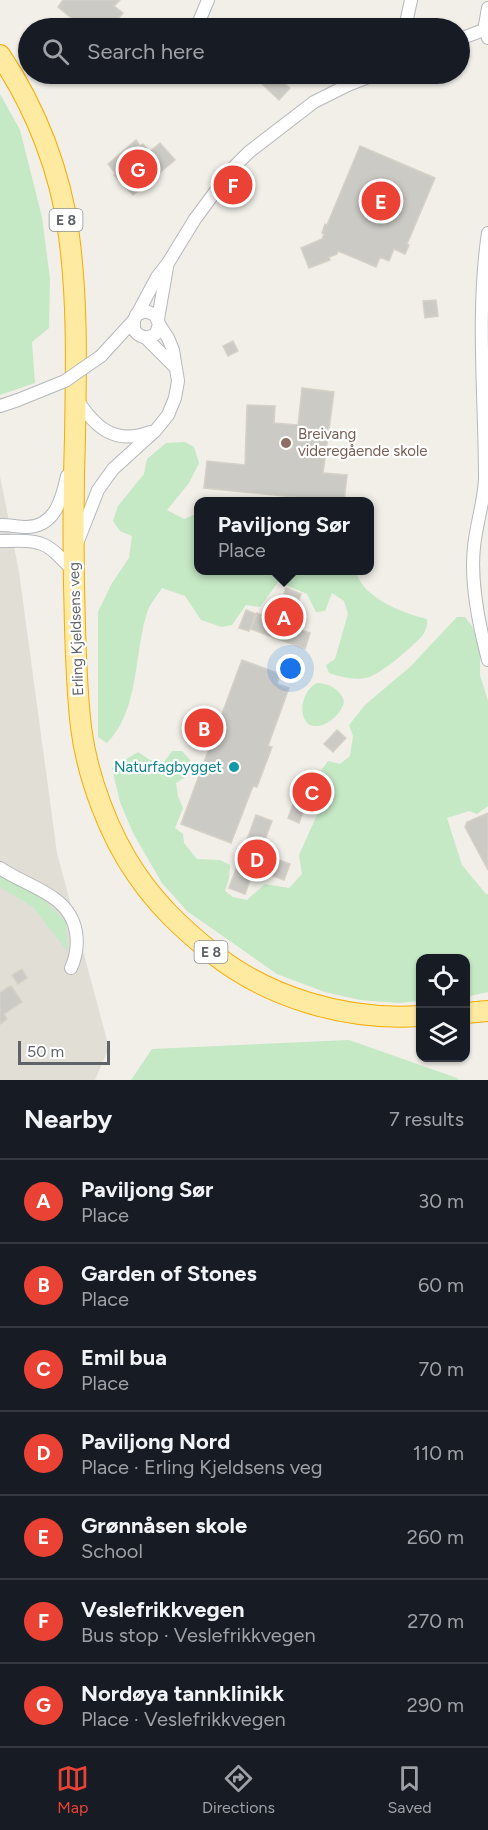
<!DOCTYPE html>
<meta charset="utf-8">
<style>
body{margin:0;font-family:Figtree,sans-serif;background:#242831;color:#f1f3f6}
.controls{position:absolute;right:18px;bottom:18px;display:grid;overflow:hidden;border-radius:12px;box-shadow:0 2px 4px #0004}
.controls button{width:54px;height:54px;display:grid;place-items:center;padding:0;border:0;border-bottom:2px solid #363941;background:#171b24;color:#f1f3f6;font:30px sans-serif}
.scale{position:absolute;left:18px;bottom:15px;width:92px;box-sizing:border-box;padding-left:6px;border:3px solid #5f6368;border-top:0;font-size:16px;line-height:21px;white-space:nowrap;color:#5f6368;-webkit-text-stroke:4px #fff;paint-order:stroke}
.you{position:absolute;left:291px;top:669px;width:21px;height:21px;margin:-15px;border:4px solid #fff;border-radius:50%;background:#1a73e8;box-shadow:0 0 0 9px #1a73e833}
.badge{display:grid;place-items:center;width:39px;height:39px;border-radius:50%;background:#ea4335;color:#fff;font-size:20px;font-weight:700}
.pin{position:absolute;translate:-50% -50%;border:3px solid #fff;box-shadow:0 2px 6px #0006}
.popup{position:absolute;left:194px;top:497px;width:180px;height:78px;box-sizing:border-box;display:grid;place-content:center;border-radius:12px;background:#171b24;filter:drop-shadow(0 2px 4px #0005);font-size:20px;white-space:nowrap;color:#9ea1a6}
.popup b{font-size:22px;color:#f1f3f6}
.popup::after{content:'';position:absolute;left:50%;top:100%;margin-left:-12px;border:12px solid transparent;border-top-color:#171b24}
.list{margin:0;padding:0;list-style:none}
h2{display:flex;justify-content:space-between;align-items:center;height:78px;margin:0;padding:0 24px;font-size:26px}
h2 small{font-size:20px;font-weight:400;color:#9ea1a6}
.list li{display:grid;grid-template-columns:39px 1fr auto;gap:18px;align-items:center;box-sizing:border-box;height:84px;padding:0 24px;border-top:2px solid #363941}
.list b{display:block;font-size:22px;white-space:nowrap}
.list p{margin:0;font-size:20px;white-space:nowrap;color:#9ea1a6}
.list em{font-size:20px;font-style:normal;color:#9ea1a6}
.icon{flex:none;width:33px;height:33px;fill:none;stroke:currentColor;stroke-width:2;stroke-linecap:round;stroke-linejoin:round}
.map{position:relative;flex:none;width:488px;height:1080px;overflow:hidden}
.search{position:absolute;background:#171b24;box-shadow:0 2px 4px #0004;left:18px;right:18px;top:18px;height:66px;display:flex;align-items:center;gap:15px;box-sizing:border-box;padding:0 21px;border-radius:33px;color:#9ea1a6;font-size:22px}
.sheet{height:666px;background:#171b24}
nav{display:flex;justify-content:space-around;align-items:center;box-sizing:border-box;height:84px;border-top:2px solid #363941;background:#171b24;font-size:16px;color:#9ea1a6}
nav a{display:grid;justify-items:center;gap:3px}
nav .on{color:#ea4335}
.map>svg:first-child{display:block}
</style>
<div class="map">
<svg width="488" height="1080" viewBox="0 0 488 1080">
<rect width="100%" height="100%" fill="#f1efe8"/>
<polygon fill="#e1ded6" points="0,476 19,572 57,853 109,1048 95,1080 0,1080"/>
<g fill="#c5e8c5">
<polygon points="0,94 20,130 42,217 50,279 49,328 32,342 35,383 0,395"/>
<path d="M185,442L194,447L199,463L189,483L167,510L184,519L198,513V570L354,571C358,577 362,585 367,590C383,605 406,614 427,619C428,625 426,631 422,636C412,647 379,676 366,678C353,680 341,677 329,673L326,665L335,659L348,614L344,601L332,593L325,611L316,612L307,594L278,582L260,607L246,605L232,625L222,627L201,620L185,596L162,588C156,597 148,606 146,616C134,657 139,710 107,743L98,737V612L112,583L129,558L132,536L120,531L113,521L118,506L144,474L147,459L166,443Z"/>
<polygon points="457,617 465,617 472,626 480,649 480,675 488,701 488,806 477,814 469,811 447,818 462,865 486,894 488,894 488,992 466,997 466,958 420,958 420,1001 399,1003 360,1000 325,992 277,974 187,911 162,883 133,833 120,802 112,768 138,752 150,760 164,762 172,751 182,751 190,760 189,775 176,783 178,796 183,808 175,828 183,834 184,843 197,859 220,860 230,865 229,878 225,891 233,897 247,900 265,884 289,888 302,874 299,855 317,815 326,810 332,793 321,771 328,761 340,764 350,756 353,736 349,725 365,705 410,667"/>
<path d="M317,683C328,683 340,689 344,701C342,715 322,732 308,724C297,713 303,690 317,683Z"/>
<polygon points="0,873 42,898 66,922 68,952 33,907 0,887"/>
<polygon points="349,1040 457,1078 459,1080 131,1080 152,1049"/>
</g>
<g fill="#cccac5" stroke="#d6d1c6" stroke-width="1.5">
<polygon points="63,0 120,0 114,6 123,13 110,28 84,28 58,7"/>
<polygon points="270,74 274,74 290,88 279,100 261,83"/>
<polygon points="136,140 140,146 143,144 148,150 146,152 147,154 160,143 175,160 133,195 114,175 116,174 108,164"/>
<polygon points="360,146 435,178 407,244 409,245 405,254 394,249 389,261 380,257 376,267 338,251 337,254 329,257 330,260 309,268 301,248 322,239 324,234 322,233 325,224 327,225"/>
<polygon points="436,300 438,316 425,318 423,301"/>
<polygon points="233,341 238,351 228,356 223,346"/>
<polygon points="302,388 334,392 323,473 347,475 344,502 204,488 207,461 245,465 247,405 275,406 274,423 298,425"/>
<polygon points="286,588 301,594 290,626 310,633 305,649 251,629 257,613 274,620"/>
<polygon points="246,610 256,614 249,631 239,628"/>
<polygon points="242,660 280,674 277,684 289,688 268,746 272,747 257,787 253,786 231,843 181,824"/>
<polygon points="337,730 346,738 333,752 324,744"/>
<polygon points="303,779 326,788 324,792 328,793 324,804 320,803 319,806 296,797"/>
<polygon points="294,802 305,807 299,823 288,818"/>
<polygon points="488,813 488,870 465,827 467,822"/>
<polygon points="256,815 272,821 260,853 290,864 284,880 254,869 245,894 229,888"/>
<polygon points="22,969 27,978 18,984 12,975"/>
<polygon points="10,986 12,987 22,1002 4,1014 7,1019 0,1024 0,993"/>
</g>
<g fill="none" stroke-linecap="round" stroke-linejoin="round">
<defs>
<g id="minor">
<polyline points="488,8 485,25 488,38"/>
<polyline points="198,24 208,0"/>
<polyline points="405,28 411,0"/>
<polyline points="460,39 486,29"/>
<path d="M488,233C476,314 485,397 485,479C484,502 476,525 474,547C470,583 479,625 488,660"/>
<polyline points="158,319 167,267"/>
<path d="M134,320V330C140,338 147,339 156,334L159,324L155,315L146,311L136,315"/>
<polyline points="146,338 174,366"/>
<polyline points="101,356 134,320 157,277 168,263 195,219 232,169 249,152 314,102 348,85 376,74"/>
<path d="M76,398C94,426 114,446 150,432"/>
<polyline points="0,406 18,400"/>
<path d="M2,525C10,525 18,527 26,527C55,527 62,499 67,476"/>
<path d="M1,541C43,540 45,540 74,572"/>
<polyline points="76,546 98,490 113,469 156,430 168,415 175,398 178,381 173,350 168,338 159,324"/>
<path d="M0,868C27,887 70,894 76,932C78,945 77,955 71,968"/>
</g>
<g id="trunk">
<path d="M0,55C36,108 61,173 69,236C78,303 76,371 75,437C73,500 73,563 75,627C76,660 77,694 81,727C87,776 109,835 137,875C159,907 181,927 211,952C268,998 347,1021 420,1016"/>
<polyline points="466,1013 488,1011"/>
</g>
</defs>
<use href="#minor" stroke="#b5b8bc" stroke-width="14"/>
<use href="#trunk" stroke="#f9ab00" stroke-width="22"/>
<use href="#minor" stroke="#fff" stroke-width="12"/>
<use href="#trunk" stroke="#feeaa1" stroke-width="20"/>
<defs>
<polyline id="minor-bridge" points="18,400 65,381 101,356"/>
</defs>
<use href="#minor-bridge" stroke="#b5b8bc" stroke-width="14" stroke-linecap="butt"/>
<use href="#minor-bridge" stroke="#fff" stroke-width="12"/>
</g>
<circle fill="#8d6e63" stroke="#fff" stroke-width="2" cx="286" cy="443" r="6"/>
<circle fill="#0f9aa8" stroke="#fff" stroke-width="2" cx="234" cy="767" r="6"/>
<g text-anchor="middle" stroke-width="4.5" stroke-linejoin="round" paint-order="stroke">
<g fill="#fff" stroke="#8f9295" stroke-width="1.5">
<rect x="49.5" y="209" width="33" height="22" rx="4.5"/>
<rect x="194.5" y="941" width="33" height="22" rx="4.5"/>
</g>
<g font-size="14" font-weight="bold" fill="#5f6368">
<text x="66" y="225">E 8</text>
<text x="211" y="957">E 8</text>
</g>
<g font-size="15" fill="#785e54" stroke="#fff" text-anchor="start">
<text x="298" y="439">Breivang<tspan x="298" dy="17">videregående skole</tspan></text>
</g>
<g font-size="15" fill="#5f6368" stroke="#fff">
<text transform="translate(76 629) rotate(-92)" y="5">Erling Kjeldsens veg</text>
</g>
<g font-size="15" fill="#0d838f" stroke="#fff" text-anchor="end">
<text x="222" y="772">Naturfagbygget</text>
</g>
</g>
</svg>
<div class="controls">
<button><svg class="icon" aria-label="locate" viewBox="0 0 24 24"><circle cx="12" cy="12" r="6"/><path d="M12 2v4M12 18v4M2 12h4M18 12h4"/></svg></button>
<button><svg class="icon" aria-label="layers" viewBox="0 0 24 24"><path d="M12 4l9 5-9 5-9-5zM3 14l9 5 9-5"/></svg></button>
</div>
<div class="scale">50 m</div>
<div class="you"></div>
<div class="pin badge" style="left:284px;top:617px">A</div>
<div class="popup"><b>Paviljong Sør</b>Place</div>
<div class="pin badge" style="left:204px;top:728px">B</div>
<div class="pin badge" style="left:312px;top:792px">C</div>
<div class="pin badge" style="left:257px;top:859px">D</div>
<div class="pin badge" style="left:381px;top:201px">E</div>
<div class="pin badge" style="left:233px;top:185px">F</div>
<div class="pin badge" style="left:138px;top:169px">G</div>
<div class="search"><svg class="icon" aria-label="search" viewBox="0 0 24 24"><circle cx="10" cy="10" r="6"/><path d="M15 15l6 6"/></svg>Search here</div>
</div>
<section class="sheet">
<h2>Nearby<small>7 results</small></h2>
<ul class="list">
<li><span class="badge">A</span><div><b>Paviljong Sør</b><p>Place</p></div><em>30 m</em></li>
<li><span class="badge">B</span><div><b>Garden of Stones</b><p>Place</p></div><em>60 m</em></li>
<li><span class="badge">C</span><div><b>Emil bua</b><p>Place</p></div><em>70 m</em></li>
<li><span class="badge">D</span><div><b>Paviljong Nord</b><p>Place · Erling Kjeldsens veg</p></div><em>110 m</em></li>
<li><span class="badge">E</span><div><b>Grønnåsen skole</b><p>School</p></div><em>260 m</em></li>
<li><span class="badge">F</span><div><b>Veslefrikkvegen</b><p>Bus stop · Veslefrikkvegen</p></div><em>270 m</em></li>
<li><span class="badge">G</span><div><b>Nordøya tannklinikk</b><p>Place · Veslefrikkvegen</p></div><em>290 m</em></li>
</ul>
</section>
<nav>
<a class="on"><svg class="icon" aria-label="map" viewBox="0 0 24 24"><path d="M3 6l6-2 6 2 6-2v14l-6 2-6-2-6 2zM9 4v14M15 6v14"/></svg>Map</a>
<a><svg class="icon" aria-label="directions" viewBox="0 0 24 24"><path d="M12 3l9 9-9 9-9-9zM9 14v-3h6M13 9l2 2-2 2"/></svg>Directions</a>
<a><svg class="icon" aria-label="saved" viewBox="0 0 24 24"><path d="M7 4h10v16l-5-4-5 4z"/></svg>Saved</a>
</nav>
